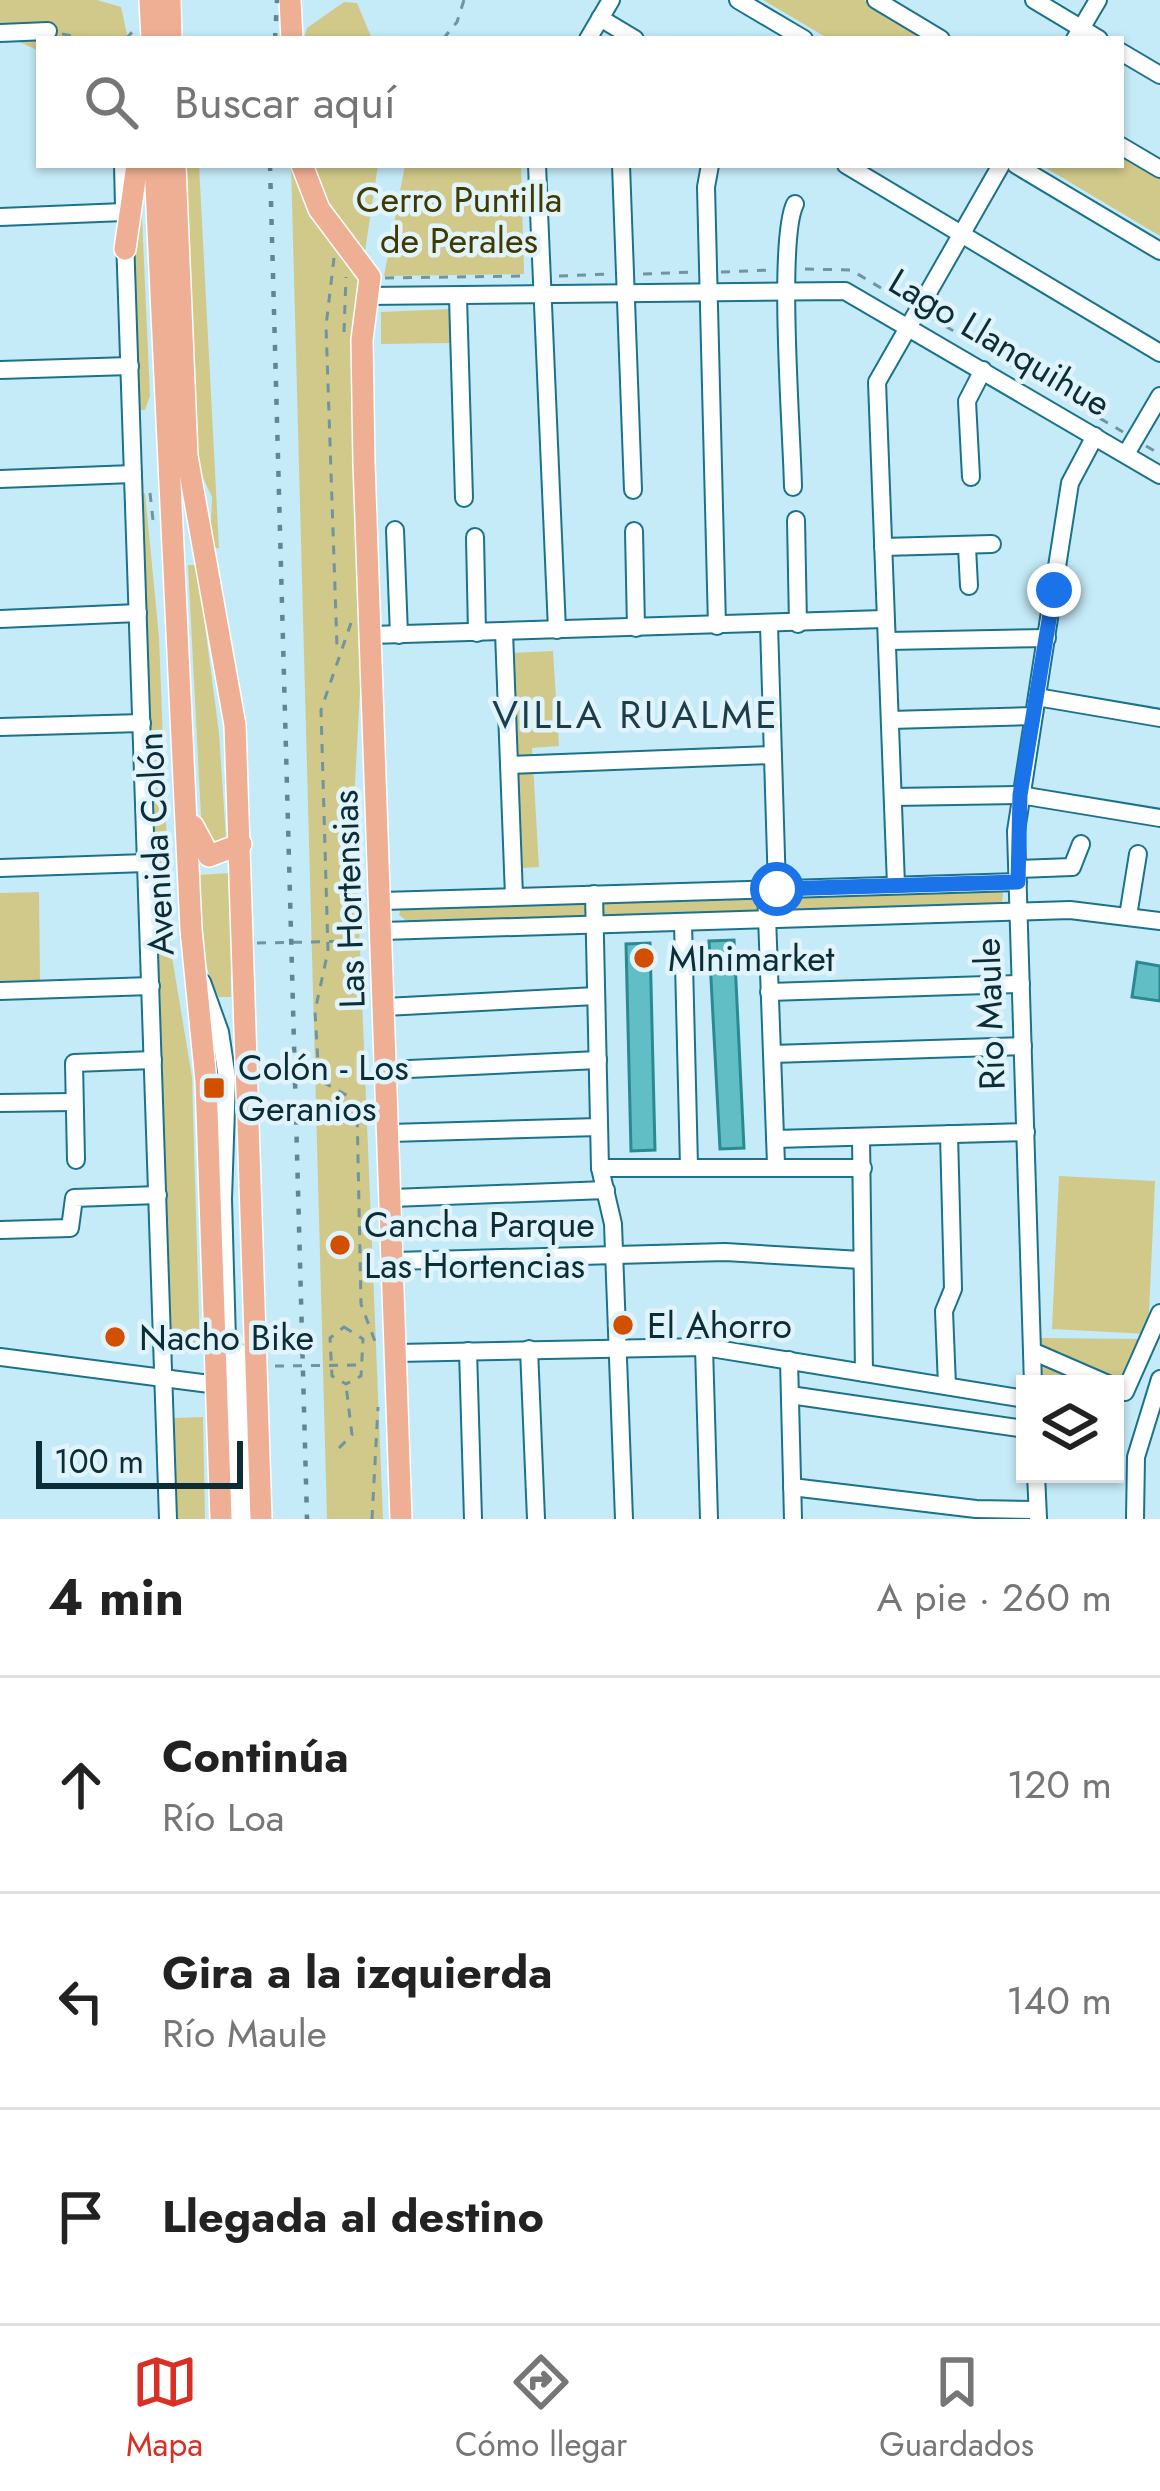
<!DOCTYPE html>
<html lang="es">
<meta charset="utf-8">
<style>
body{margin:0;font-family:Jost,sans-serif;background:#f6f6f6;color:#222}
.controls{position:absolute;right:36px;bottom:36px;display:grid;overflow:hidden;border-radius:0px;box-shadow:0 3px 9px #0004}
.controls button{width:108px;height:108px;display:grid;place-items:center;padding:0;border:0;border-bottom:3px solid #e0e0e0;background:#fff;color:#222;font:60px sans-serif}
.scale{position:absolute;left:36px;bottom:30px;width:207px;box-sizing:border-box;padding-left:12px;border:6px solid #0a2d38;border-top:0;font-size:33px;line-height:42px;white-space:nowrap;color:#0a2d38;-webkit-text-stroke:9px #e2f4fb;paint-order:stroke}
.stop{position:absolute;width:36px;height:36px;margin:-27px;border:9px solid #1a73e8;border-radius:50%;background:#fff}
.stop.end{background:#1a73e8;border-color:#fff;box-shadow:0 3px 12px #0008}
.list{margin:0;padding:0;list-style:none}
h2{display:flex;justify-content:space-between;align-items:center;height:156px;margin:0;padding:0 48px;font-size:51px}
h2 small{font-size:39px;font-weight:400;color:#767676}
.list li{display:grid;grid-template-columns:78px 1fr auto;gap:36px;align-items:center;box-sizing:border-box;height:216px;padding:0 48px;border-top:3px solid #e0e0e0}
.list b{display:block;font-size:45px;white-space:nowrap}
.list p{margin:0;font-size:39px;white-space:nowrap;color:#767676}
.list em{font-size:39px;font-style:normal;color:#767676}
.icon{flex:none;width:66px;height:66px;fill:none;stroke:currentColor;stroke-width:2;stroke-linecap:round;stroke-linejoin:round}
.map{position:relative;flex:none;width:1160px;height:1519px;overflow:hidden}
.search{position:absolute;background:#fff;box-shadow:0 3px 9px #0004;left:36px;right:36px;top:36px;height:132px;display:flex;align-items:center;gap:30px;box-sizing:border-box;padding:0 42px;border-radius:0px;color:#767676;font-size:45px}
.sheet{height:804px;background:#fff}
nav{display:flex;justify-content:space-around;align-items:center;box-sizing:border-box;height:168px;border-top:3px solid #e0e0e0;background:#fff;font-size:33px;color:#767676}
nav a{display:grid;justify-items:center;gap:6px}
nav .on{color:#d93025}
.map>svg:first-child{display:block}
</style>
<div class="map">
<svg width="1160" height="1519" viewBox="0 0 1160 1519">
<rect width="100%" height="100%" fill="#c5ebf8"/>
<g fill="#d0c98a">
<polygon points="0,0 97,0 121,7 128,39 39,39 39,51 0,33"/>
<polygon points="763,0 864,0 930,39 829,39"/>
<polygon points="344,2 357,3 372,39 304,39 307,28"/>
<polygon points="1121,153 1160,176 1160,236 1041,165 1121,165"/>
<polygon points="183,165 199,165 219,548 210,549 212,497 196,463"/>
<polygon points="291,165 378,165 353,331 363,636 354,801 383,1519 327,1519"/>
<polygon points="405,165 521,165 524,274 384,276"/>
<polygon points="140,173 150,396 145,410 137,410 132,269"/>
<polygon points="452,309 450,343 381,344 381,312"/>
<polygon points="145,493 159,637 171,951 192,1077 200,1352 169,1354 141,496"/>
<polygon points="188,565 197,565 219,733 226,838 219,848 202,835"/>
<polygon points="553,651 559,746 532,748 539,867 522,868 510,653"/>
<path d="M230,873L231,997H219C198,959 200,917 199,875Z"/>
<polygon points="994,889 1003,893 1002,904 408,922 399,915 401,909"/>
<polygon points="39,892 40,980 0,981 0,893"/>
<polygon points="1059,1176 1155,1181 1148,1334 1052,1329"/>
<polygon points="1040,1338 1143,1339 1124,1379 1043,1384"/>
<polygon points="203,1417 205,1519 177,1519 174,1418"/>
</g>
<g fill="#61bec5" stroke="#2a8a91" stroke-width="3">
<polygon points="734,940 744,1148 720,1149 709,941"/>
<polygon points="650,943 655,1150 631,1151 626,944"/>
<polygon points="1137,962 1160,966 1160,1001 1132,997"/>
</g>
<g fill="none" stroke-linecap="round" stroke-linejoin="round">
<defs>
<g id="minor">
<polyline points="738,0 804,39"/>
<polyline points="876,0 941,39"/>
<polyline points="1034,0 1099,39"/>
<polyline points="600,18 635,39"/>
<polyline points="0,33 48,31"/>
<polyline points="588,39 611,0"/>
<polyline points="1075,39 1098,0"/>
<polyline points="1121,52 1160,75"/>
<polyline points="1121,146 1160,169"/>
<polyline points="123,165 124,206"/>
<polyline points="537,165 557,630"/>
<polyline points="621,165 633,490"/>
<polyline points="710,165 706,187 717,626"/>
<polyline points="846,165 1160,353"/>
<polyline points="1016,165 1160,251"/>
<polyline points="0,217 124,212"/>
<polyline points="125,238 168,1519"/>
<polyline points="367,296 845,291 1160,475"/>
<polyline points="458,298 464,498"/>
<polyline points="0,370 130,366"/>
<polyline points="1126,454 1160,396"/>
<polyline points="971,477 967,401 983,370"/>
<polyline points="0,479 133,474"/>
<path d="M793,487C792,434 777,241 795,204"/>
<polyline points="796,520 798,624"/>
<polyline points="395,530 399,635"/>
<polyline points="634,531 636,628"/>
<polyline points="475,537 477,633"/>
<polyline points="883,547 992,544"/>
<polyline points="967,547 969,586"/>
<polyline points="0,619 138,613"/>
<polyline points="769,625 777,889"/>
<polyline points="504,632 514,896"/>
<polyline points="371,635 884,619"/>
<polyline points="888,641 1047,638"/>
<polyline points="1037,697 1160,718"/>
<polyline points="890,720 1033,716"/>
<polyline points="0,727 142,723"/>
<polyline points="509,765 773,755"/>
<polyline points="893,797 1020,795 1160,818"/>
<polyline points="0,868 146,863"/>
<polyline points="1018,869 1072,867 1081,844"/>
<polyline points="896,885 877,382 1001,165"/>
<polyline points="766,889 776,1164"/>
<polyline points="594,894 600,1168 613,1224 624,1519"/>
<polyline points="382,901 1018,882"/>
<polyline points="1128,916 1138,854"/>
<polyline points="683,923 689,1166"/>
<polyline points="383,931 1070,910 1160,921"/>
<polyline points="202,982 220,1032 227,1078 223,1199 232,1519"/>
<polyline points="0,991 151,986"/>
<polyline points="769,992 1021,984"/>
<polyline points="385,1007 596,996"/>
<polyline points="772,1054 1023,1046"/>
<polyline points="388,1070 598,1060"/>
<polyline points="0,1103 74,1102"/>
<polyline points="390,1133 599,1127"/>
<polyline points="861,1137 864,1373"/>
<polyline points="775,1139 1026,1132"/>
<polyline points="76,1160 74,1063 153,1060"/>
<polyline points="600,1168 863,1168"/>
<polyline points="392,1198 606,1190"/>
<polyline points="0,1230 70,1228 74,1198 158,1195"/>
<polyline points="395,1261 725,1252 861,1260"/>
<polyline points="704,1347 709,1519"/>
<polyline points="529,1349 536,1519"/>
<polyline points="468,1351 473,1519"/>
<polyline points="1032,1351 1108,1384"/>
<polyline points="239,1352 244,1519"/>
<polyline points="397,1353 704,1347 1025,1399"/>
<polyline points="0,1357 225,1386"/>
<polyline points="789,1360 793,1519"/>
<polyline points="1033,1384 1016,831 1070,483 1095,436"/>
<polyline points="947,1386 944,1311 953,1289 949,1134"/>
<polyline points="1125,1392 1160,1313"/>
<polyline points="790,1395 1025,1429"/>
<polyline points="1036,1474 1038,1518"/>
<polyline points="792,1487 976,1509 1037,1510"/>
<polyline points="1135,1519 1136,1457 1160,1379"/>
</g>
<g id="major">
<polyline points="150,0 152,39"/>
<polyline points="170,0 171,39"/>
<polyline points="290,0 292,39"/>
<polyline points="155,165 191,929 206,1081 221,1519"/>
<polyline points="175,165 187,456 235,725 261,1519"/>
<polyline points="302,165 319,209 370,277 362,340 364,463 401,1519"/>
<polyline points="125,249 137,165"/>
<polyline points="193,826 209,856 241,844"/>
</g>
</defs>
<use href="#minor" stroke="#1b728b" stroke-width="20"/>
<use href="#major" stroke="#fff" stroke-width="24"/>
<g stroke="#7094a0" stroke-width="3" stroke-dasharray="9 9" stroke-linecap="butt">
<polyline points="62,34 89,39"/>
<polyline points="126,39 133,31"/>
<polyline points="443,39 457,22 464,0"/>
<polyline points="334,258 326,326 337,647"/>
<polyline points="805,269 851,270 906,303"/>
<polyline points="721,272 771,270"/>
<polyline points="643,274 693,272"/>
<polyline points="559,276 609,274"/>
<polyline points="385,278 525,276"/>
<polyline points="930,317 1123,432"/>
<polyline points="344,332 346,277"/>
<polyline points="1146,446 1160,454"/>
<polyline points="150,493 153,520"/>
<polyline points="351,623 321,710 328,951 315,1011 319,1080 348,1096 357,1108 361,1304 376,1344"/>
<polyline points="257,943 361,941"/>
<polygon points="344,1327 363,1339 361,1376 346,1384 332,1376 330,1338"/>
<polyline points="275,1366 362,1365"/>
<polyline points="339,1448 352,1435 346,1385"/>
<polyline points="372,1519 378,1407"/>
</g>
<use href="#minor" stroke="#fff" stroke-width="16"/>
<use href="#major" stroke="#efaf95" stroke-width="21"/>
<g stroke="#618692" stroke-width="4.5" stroke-dasharray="6 12" stroke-linecap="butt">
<polyline points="275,39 277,0"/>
<polyline points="270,165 307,1519"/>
</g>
</g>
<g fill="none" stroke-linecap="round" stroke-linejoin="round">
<polyline stroke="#1a73e8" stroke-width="15" points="777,889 1018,882 1020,795 1054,590"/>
</g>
<g fill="#d24f00" stroke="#e2f4fb" stroke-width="4.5">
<circle cx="644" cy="958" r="12"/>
<rect x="202" y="1076" width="24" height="24" rx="6"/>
<circle cx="340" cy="1245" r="12"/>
<circle cx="623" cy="1325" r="12"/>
<circle cx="115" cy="1337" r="12"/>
</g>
<g text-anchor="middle" stroke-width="9" stroke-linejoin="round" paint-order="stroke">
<g font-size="36" fill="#403900" stroke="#e2f4fb">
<text x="459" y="212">Cerro Puntilla<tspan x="459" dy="41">de Perales</tspan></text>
</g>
<g font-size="36" fill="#0a2d38" stroke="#e2f4fb">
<text transform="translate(1000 342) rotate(31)" y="13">Lago Llanquihue</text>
<text transform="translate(155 844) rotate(-93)" y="13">Avenida Colón</text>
<text transform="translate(348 899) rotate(-92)" y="13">Las Hortensias</text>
<text transform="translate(989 1014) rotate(-92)" y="13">Río Maule</text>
</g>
<g font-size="36" fill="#0a2d38" stroke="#e2f4fb" text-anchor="start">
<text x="668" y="971">MInimarket</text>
<text x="238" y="1080">Colón - Los<tspan x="238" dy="41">Geranios</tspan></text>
<text x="364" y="1237">Cancha Parque<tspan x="364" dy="41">Las Hortencias</tspan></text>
<text x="647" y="1338">El Ahorro</text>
<text x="139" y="1350">Nacho Bike</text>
</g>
<g font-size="39" letter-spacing="3" fill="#1c3d49" stroke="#e2f4fb">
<text x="636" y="728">VILLA RUALME</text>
</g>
</g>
</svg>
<div class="controls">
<button><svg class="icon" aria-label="layers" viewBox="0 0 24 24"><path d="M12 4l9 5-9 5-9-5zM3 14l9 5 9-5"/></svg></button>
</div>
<div class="scale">100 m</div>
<div class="stop" style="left:777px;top:889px"></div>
<div class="stop end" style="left:1054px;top:590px"></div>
<div class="search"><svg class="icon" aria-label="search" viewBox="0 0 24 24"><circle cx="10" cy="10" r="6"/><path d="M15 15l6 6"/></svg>Buscar aquí</div>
</div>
<section class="sheet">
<h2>4 min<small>A pie · 260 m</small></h2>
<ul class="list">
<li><svg class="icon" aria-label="ahead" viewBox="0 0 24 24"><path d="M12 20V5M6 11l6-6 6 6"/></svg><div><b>Continúa</b><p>Río Loa</p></div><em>120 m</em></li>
<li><svg class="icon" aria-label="left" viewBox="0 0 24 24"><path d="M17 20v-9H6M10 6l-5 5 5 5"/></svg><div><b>Gira a la izquierda</b><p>Río Maule</p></div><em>140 m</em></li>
<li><svg class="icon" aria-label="arrive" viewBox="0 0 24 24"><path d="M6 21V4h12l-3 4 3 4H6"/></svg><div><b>Llegada al destino</b></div></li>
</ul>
</section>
<nav>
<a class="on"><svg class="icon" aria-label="map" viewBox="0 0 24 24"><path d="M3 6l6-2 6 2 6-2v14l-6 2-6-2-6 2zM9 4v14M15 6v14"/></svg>Mapa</a>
<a><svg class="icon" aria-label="directions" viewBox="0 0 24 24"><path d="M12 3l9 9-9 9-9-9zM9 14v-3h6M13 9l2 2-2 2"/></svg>Cómo llegar</a>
<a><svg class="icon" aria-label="saved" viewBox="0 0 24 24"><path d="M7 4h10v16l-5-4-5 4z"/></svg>Guardados</a>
</nav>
